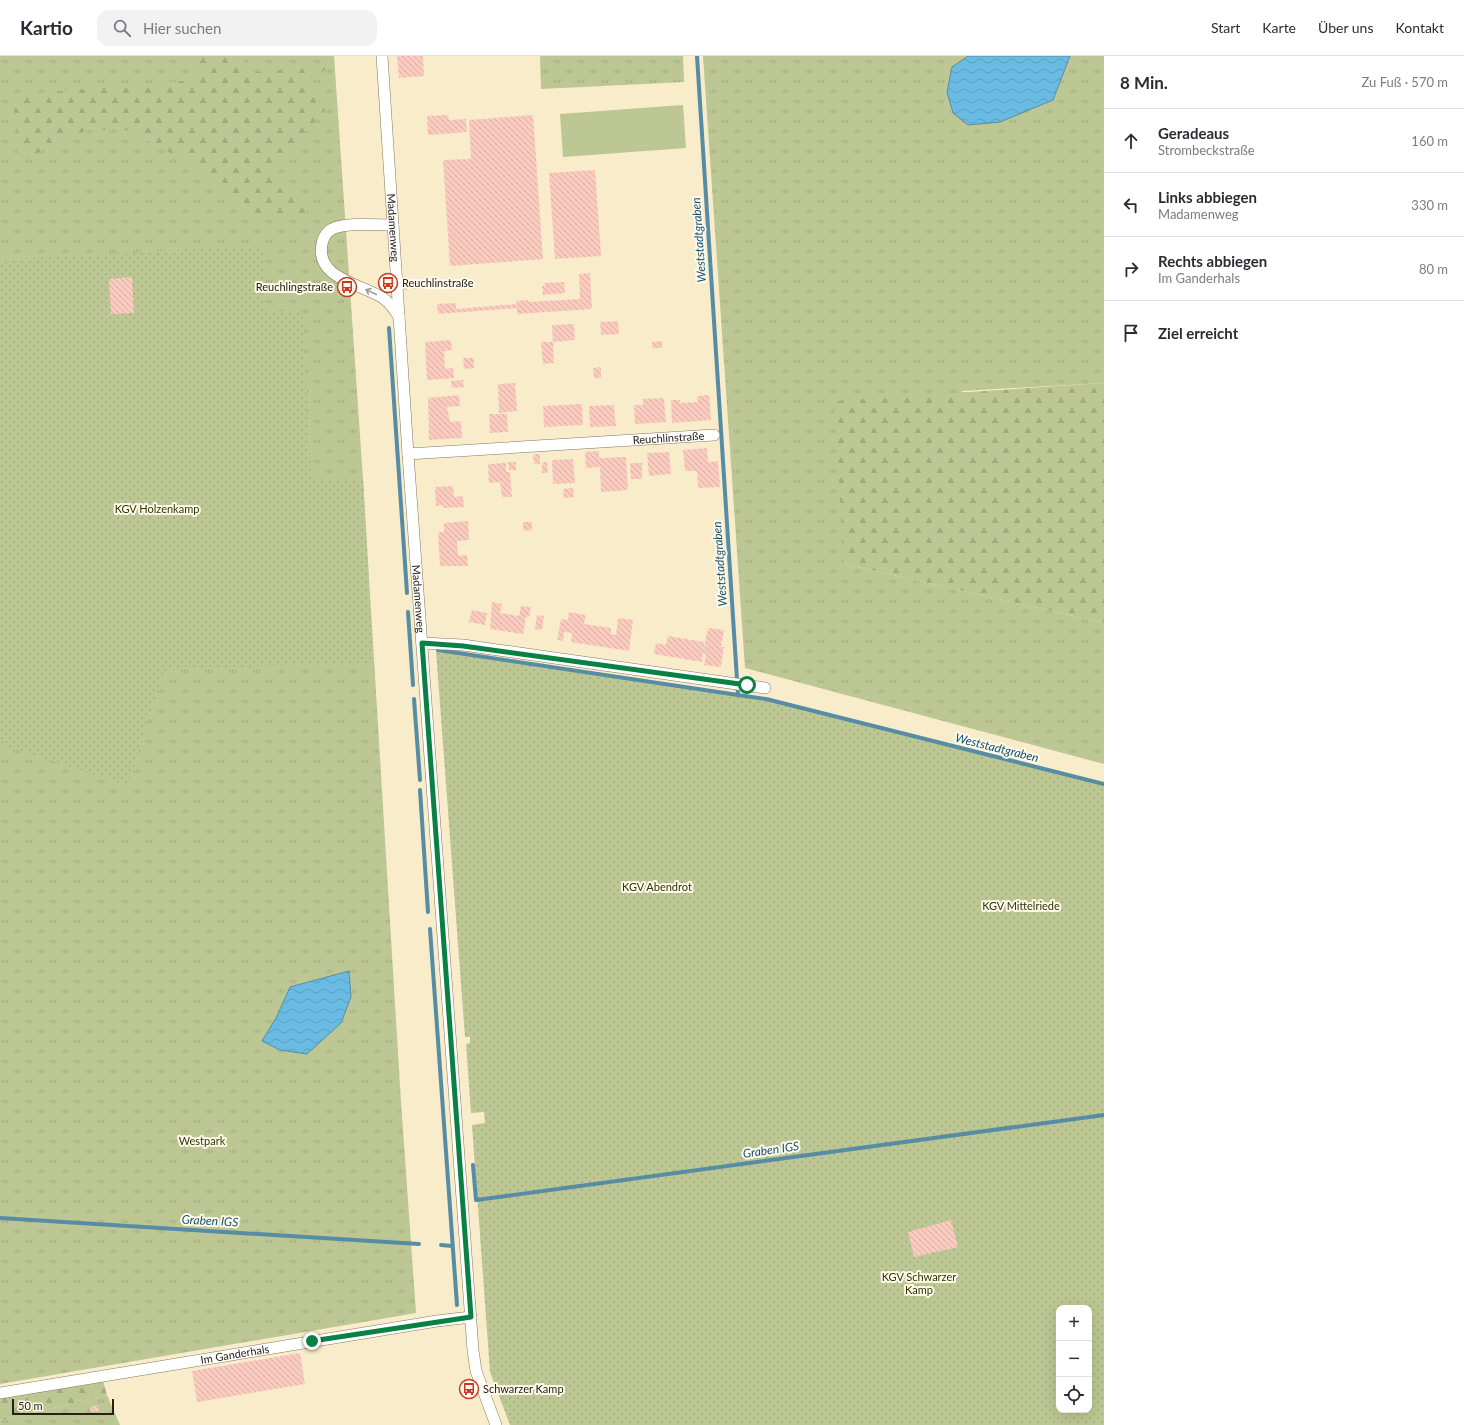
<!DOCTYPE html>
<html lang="de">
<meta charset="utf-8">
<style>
body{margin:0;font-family:Lato,sans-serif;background:#f2f2f3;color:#2b2b33}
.controls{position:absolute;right:12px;bottom:12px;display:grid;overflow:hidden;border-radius:8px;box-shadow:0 4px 16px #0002}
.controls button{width:36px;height:36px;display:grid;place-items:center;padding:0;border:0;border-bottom:1px solid #e1e1e2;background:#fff;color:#2b2b33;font:20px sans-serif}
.scale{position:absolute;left:12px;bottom:10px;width:102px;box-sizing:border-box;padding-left:4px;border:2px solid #262115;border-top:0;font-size:11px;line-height:14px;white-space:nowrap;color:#262115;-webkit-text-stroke:3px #fffaec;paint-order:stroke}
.stop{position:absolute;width:12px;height:12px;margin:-9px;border:3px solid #0b8043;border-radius:50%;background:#fff}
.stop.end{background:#0b8043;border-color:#fff;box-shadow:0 1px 4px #0008}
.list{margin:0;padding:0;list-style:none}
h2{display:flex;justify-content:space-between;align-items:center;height:52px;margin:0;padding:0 16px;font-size:17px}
h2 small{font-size:13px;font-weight:400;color:#7c7c81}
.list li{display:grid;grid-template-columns:26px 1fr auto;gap:12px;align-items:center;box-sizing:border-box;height:64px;padding:0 16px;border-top:1px solid #e1e1e2}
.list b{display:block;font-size:15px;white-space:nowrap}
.list p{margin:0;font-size:13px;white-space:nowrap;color:#7c7c81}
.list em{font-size:13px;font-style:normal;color:#7c7c81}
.icon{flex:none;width:22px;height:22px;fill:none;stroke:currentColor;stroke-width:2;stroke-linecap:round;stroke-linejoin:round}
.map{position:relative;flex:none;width:1104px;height:1369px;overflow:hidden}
header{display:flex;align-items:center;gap:24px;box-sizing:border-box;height:56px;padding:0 20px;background:#fff;border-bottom:1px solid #e1e1e2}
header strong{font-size:19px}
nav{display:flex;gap:22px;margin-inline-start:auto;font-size:14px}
.search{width:280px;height:36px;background:#f2f2f3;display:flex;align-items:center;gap:10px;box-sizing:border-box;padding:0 14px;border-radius:12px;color:#7c7c81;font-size:15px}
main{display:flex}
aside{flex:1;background:#fff}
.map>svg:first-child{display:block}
</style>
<header>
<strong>Kartio</strong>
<div class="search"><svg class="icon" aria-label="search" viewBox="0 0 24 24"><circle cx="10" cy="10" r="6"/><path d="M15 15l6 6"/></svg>Hier suchen</div>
<nav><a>Start</a><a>Karte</a><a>Über uns</a><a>Kontakt</a></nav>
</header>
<main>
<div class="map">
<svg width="1104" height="1369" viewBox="0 0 1104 1369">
<defs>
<pattern id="grass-tufts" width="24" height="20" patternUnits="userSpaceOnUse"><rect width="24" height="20" fill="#bcc793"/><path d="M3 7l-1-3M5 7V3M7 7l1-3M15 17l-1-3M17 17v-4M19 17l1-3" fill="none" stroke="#a1ab7e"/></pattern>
<pattern id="forest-firs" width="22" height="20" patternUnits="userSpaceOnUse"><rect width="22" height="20" fill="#bcc793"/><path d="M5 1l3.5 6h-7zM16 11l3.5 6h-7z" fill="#a1ab7e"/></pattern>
<pattern id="garden-dots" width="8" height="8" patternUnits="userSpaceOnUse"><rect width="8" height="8" fill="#bcc793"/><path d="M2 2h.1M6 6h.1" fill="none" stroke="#a1ab7e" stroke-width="1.8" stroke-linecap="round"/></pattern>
<pattern id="water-waves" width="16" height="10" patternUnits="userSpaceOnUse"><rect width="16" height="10" fill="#6abbe3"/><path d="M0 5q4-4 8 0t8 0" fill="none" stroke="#5ca0c2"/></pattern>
<pattern id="building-back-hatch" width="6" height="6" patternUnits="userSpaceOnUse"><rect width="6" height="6" fill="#fccbbf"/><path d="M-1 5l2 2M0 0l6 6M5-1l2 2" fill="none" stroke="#d8aea3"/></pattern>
</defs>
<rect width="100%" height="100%" fill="#f8ecca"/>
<g fill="url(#grass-tufts)">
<polygon points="0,0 334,0 363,423 401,1046 416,1257 0,1328"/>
<polygon points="540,0 683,0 684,26 541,33"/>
<polygon points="703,0 1104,0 1104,327 962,335 844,508 1104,567 1104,708 745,612"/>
<polygon points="107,1339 120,1369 0,1369 0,1365"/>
</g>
<g fill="url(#forest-firs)">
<polygon points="194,0 244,0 243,17 327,11 327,13 307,25 325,54 272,113 304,145 308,161 257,160 183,103 123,73 87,74 20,105 13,39 195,24"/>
<polygon points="1104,327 1104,567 844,508 834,345"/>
<polygon points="103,1325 107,1339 0,1365 0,1342"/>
</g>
<g fill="url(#garden-dots)" fill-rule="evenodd">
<polygon points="263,190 266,256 302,254 311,423 363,423 373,606 164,614 128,729 6,690 0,681 0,204"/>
<path d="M436,595L764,644L1104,729V1369H510L490,1316L472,1069L485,1067L484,1056L471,1057L466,988L470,987V981H465ZM1059,1252H1089V1354H1059Z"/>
</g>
<polygon fill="#bcc793" points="683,49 686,92 563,101 560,58"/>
<g fill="url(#water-waves)" stroke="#568da5">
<polygon points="968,0 1070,0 1053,44 1000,66 968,69 953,57 947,36 952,11"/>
<polygon points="349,915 351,941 341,967 307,998 280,994 262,985 276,962 290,931"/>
</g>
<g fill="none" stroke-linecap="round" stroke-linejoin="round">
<g stroke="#568da5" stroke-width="4">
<polyline points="697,0 738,639 766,643 1104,728"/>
<polyline points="389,272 407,537"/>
<polyline points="408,556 413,629"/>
<polyline points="438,594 738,639"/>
<polyline points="414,643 420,724"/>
<polyline points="420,734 428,856"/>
<polyline points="430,873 457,1249"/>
<polyline points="473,1109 476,1144 1104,1059"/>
<polyline points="0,1162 419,1188"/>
<polyline points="441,1189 452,1190"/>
</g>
</g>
<g fill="url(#building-back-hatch)">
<polygon points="397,0 423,0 424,20 399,22"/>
<polygon points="448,59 449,64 466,63 467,76 428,79 427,60"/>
<polygon points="533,59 543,203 450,210 443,104 471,103 469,64"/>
<polygon points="595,114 601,200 555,203 549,117"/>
<polygon points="590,217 592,253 517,258 517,252 438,258 437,248 456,247 456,253 517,248 516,245 528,244 528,246 580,243 579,218"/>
<polygon points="132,221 134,257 111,258 109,223"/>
<polygon points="564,226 565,237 543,239 542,230 545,230 545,227"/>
<polygon points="618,265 619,278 601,279 600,266"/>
<polygon points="574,268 575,284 553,286 552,269"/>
<polygon points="451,284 452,294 444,295 445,313 453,312 454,322 427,324 425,286"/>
<polygon points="662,285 662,292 652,292 652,286"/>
<polygon points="541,286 553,286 554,307 543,308"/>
<polygon points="463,302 474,302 474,312 464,313"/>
<polygon points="601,311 601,322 594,322 593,312"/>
<polygon points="463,324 464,331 452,332 451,325"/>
<polygon points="515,327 517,355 499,357 498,328"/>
<polygon points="459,339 460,350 447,351 450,366 461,365 462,382 429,384 428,342"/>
<polygon points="709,339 711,364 672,367 671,344 680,344 680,347 698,346 697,340"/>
<polygon points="664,342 666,366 635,368 634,349 643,349 643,343"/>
<polygon points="582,348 583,369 544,371 543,350"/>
<polygon points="614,349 616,370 590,371 589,350"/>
<polygon points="489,358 507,358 508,376 490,377"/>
<polygon points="707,392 708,406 718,405 720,431 698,432 697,415 685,415 683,394"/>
<polygon points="599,395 599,402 626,401 628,434 601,436 600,411 586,412 585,396"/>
<polygon points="669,396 671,418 649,420 647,397"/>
<polygon points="533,398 540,398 540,408 534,408"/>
<polygon points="573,403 575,427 553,428 552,404"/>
<polygon points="508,406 516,406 516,414 509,414"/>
<polygon points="542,406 547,406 548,417 542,417"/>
<polygon points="506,407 506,416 510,416 512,441 502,441 500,426 489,427 488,408"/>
<polygon points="630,407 642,407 642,423 631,423"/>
<polygon points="453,430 454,441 463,440 464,451 444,452 443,449 436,450 435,431"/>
<polygon points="573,432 574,441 564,442 563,433"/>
<polygon points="468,465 469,484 457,485 458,500 467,499 468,510 440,510 438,476 444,476 444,467"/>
<polygon points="523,466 532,466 532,474 523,475"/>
<polygon points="492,546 502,548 500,557 519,560 521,550 531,551 529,561 526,561 523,578 490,573"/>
<polygon points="472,554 487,557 485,569 469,566"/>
<polygon points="569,556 586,559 584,568 611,572 611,578 616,579 618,562 633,564 629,595 571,586 572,577 564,576 563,585 557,584 561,563 568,564"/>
<polygon points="537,559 544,560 542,574 535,573"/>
<polygon points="708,572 724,574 721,591 724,591 721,611 704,609 706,598 703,597 702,606 654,598 656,587 666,589 668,580 704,586 704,592"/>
<polygon points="951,1164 958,1191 914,1201 908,1176"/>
<polygon points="300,1297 305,1328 197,1346 192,1315"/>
<polygon points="98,1349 99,1355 91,1356 90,1351"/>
</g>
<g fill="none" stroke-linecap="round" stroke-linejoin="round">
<defs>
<polyline id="lane" points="398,230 440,228"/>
<g id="street">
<path id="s1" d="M382,0L408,398L473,1294L476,1315L496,1369"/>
<path d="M393,169C377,169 345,166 332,173C326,176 323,182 322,188C315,223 362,228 383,242C390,247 395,254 399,261"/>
<path id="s2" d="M408,398L714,379"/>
<polyline points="422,587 463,589 765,632"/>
<path id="s3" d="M0,1337L437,1265L471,1261"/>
</g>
</defs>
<use href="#lane" stroke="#83795a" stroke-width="7"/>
<use href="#street" stroke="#83795a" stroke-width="12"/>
<use href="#lane" stroke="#fff" stroke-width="5.5"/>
<use href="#street" stroke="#fff" stroke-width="11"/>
</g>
<defs><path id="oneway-shaft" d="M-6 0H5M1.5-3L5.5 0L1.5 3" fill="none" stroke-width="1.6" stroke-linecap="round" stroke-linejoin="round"/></defs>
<use stroke="#9d9b96" href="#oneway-shaft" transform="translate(371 236) rotate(-155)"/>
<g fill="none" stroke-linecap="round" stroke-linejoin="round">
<polyline stroke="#0b8043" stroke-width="5" points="312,1285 471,1261 422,587 463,590 747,629"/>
</g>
<defs>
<symbol id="bus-ring" viewBox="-11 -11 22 22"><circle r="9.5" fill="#fffaec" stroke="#c53a22" stroke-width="1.5"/><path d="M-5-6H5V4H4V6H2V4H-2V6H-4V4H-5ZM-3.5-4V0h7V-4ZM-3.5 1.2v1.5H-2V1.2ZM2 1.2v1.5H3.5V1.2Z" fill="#c53a22"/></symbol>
</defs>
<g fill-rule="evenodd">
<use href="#bus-ring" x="377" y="216" width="22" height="22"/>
<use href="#bus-ring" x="336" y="220" width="22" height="22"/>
<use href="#bus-ring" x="458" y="1322" width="22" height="22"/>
</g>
<g text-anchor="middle" stroke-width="4" stroke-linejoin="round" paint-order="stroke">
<g font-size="11" fill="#262115" stroke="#fffaec">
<text dy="4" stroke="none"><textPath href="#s1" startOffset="172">Madamenweg</textPath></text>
<text dy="4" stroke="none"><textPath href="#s2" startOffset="261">Reuchlinstraße</textPath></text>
<text dy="4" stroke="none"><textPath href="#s1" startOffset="544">Madamenweg</textPath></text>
<text dy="4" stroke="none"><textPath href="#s3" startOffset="238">Im Ganderhals</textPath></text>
</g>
<g font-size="11" fill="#262115" stroke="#fffaec" text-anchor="start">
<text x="402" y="231">Reuchlinstraße</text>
<text x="333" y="235" text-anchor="end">Reuchlingstraße</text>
<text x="483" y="1337">Schwarzer Kamp</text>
</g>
<g font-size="11" fill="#2f3700" stroke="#fffaec">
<text x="157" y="457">KGV Holzenkamp</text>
<text x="657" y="835">KGV Abendrot</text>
<text x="1021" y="854">KGV Mittelriede</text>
<text x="202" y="1089">Westpark</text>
<text x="919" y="1225">KGV Schwarzer<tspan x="919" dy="13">Kamp</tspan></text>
</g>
<g font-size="12" font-style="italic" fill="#12526e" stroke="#fffaec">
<text transform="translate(699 184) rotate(-94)" y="4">Weststadtgraben</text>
<text transform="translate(720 508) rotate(-94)" y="4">Weststadtgraben</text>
<text transform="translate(997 692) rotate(14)" y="4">Weststadtgraben</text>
<text transform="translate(771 1094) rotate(-8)" y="4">Graben IGS</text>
<text transform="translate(210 1165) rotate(3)" y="4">Graben IGS</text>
</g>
</g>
</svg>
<div class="controls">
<button>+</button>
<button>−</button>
<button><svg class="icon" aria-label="locate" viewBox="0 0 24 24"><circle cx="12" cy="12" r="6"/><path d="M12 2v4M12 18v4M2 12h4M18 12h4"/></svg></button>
</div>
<div class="scale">50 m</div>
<div class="stop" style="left:747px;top:629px"></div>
<div class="stop end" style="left:312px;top:1285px"></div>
</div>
<aside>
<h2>8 Min.<small>Zu Fuß · 570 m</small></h2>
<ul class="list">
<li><svg class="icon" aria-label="ahead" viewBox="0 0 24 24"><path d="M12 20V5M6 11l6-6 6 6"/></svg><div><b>Geradeaus</b><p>Strombeckstraße</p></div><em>160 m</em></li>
<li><svg class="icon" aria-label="left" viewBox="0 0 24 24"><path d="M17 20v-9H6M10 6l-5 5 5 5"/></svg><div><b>Links abbiegen</b><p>Madamenweg</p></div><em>330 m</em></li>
<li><svg class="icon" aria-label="right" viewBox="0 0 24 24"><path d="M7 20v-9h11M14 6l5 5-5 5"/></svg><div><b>Rechts abbiegen</b><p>Im Ganderhals</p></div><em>80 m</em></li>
<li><svg class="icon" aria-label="arrive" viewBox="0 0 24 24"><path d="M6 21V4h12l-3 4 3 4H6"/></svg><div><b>Ziel erreicht</b></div></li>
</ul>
</aside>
</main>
